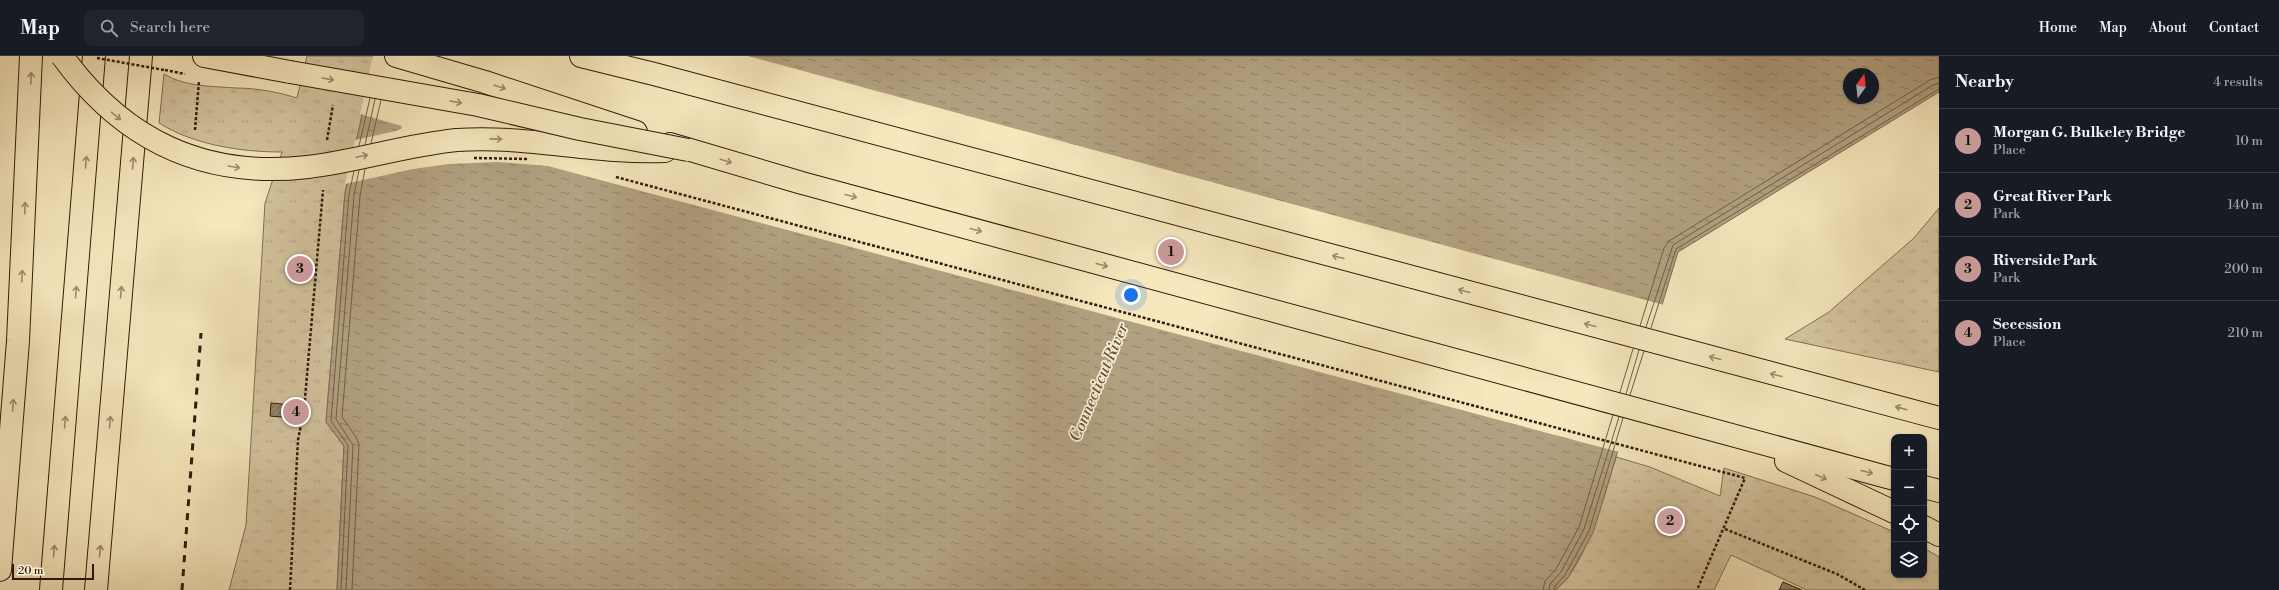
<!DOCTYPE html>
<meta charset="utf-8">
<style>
body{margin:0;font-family:"Libre Bodoni",serif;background:#20242c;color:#f1f3f6}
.controls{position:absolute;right:12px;bottom:12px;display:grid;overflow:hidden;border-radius:8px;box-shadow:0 1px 3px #0004}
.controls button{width:36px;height:36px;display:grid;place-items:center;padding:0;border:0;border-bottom:1px solid #363941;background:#171b24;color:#f1f3f6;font:20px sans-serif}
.compass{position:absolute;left:1843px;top:12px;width:36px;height:36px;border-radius:50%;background:#171b24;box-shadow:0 1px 3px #0004;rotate:15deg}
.scale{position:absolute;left:12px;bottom:10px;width:82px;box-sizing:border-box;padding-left:4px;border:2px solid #2f1a0d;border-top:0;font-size:11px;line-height:14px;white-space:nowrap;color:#2f1a0d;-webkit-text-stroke:3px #f9efd4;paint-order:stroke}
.you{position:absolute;left:1131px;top:239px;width:14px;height:14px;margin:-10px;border:3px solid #fff;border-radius:50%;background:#1a73e8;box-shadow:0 0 0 6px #1a73e833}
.badge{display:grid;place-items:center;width:26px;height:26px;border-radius:50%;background:#c59692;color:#111;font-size:13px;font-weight:700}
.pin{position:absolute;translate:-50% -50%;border:2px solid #fff;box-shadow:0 1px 4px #0006}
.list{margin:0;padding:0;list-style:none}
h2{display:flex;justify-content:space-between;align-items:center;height:52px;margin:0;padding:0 16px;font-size:17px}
h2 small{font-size:13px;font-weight:400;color:#9ea1a6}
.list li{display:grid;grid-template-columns:26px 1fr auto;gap:12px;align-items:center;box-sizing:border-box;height:64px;padding:0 16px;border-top:1px solid #363941}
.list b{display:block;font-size:15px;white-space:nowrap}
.list p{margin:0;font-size:13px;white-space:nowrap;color:#9ea1a6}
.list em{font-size:13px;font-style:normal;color:#9ea1a6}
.icon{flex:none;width:22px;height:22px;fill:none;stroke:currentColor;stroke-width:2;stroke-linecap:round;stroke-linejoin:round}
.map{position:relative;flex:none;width:1939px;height:534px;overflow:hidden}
header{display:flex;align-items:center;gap:24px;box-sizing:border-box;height:56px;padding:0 20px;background:#171b24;border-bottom:1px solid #363941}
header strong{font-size:19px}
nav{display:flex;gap:22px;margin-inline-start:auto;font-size:14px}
.search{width:280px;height:36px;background:#20242c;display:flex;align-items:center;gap:10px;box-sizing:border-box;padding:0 14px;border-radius:8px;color:#9ea1a6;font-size:15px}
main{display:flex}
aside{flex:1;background:#171b24}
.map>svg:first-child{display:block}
</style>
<header>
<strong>Map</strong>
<div class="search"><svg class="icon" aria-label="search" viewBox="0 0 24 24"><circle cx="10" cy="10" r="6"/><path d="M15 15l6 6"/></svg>Search here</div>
<nav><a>Home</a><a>Map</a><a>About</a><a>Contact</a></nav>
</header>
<main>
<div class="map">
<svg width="1939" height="534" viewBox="0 0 1939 534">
<defs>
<pattern id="grass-tufts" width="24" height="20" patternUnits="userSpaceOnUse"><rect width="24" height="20" fill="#d4c49f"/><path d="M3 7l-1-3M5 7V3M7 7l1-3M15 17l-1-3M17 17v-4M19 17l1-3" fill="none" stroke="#b6a888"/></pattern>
<pattern id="water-ripples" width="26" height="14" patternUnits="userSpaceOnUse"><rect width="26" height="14" fill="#b2a181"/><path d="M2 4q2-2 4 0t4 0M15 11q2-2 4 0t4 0" fill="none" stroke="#918268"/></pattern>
<pattern id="building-hatch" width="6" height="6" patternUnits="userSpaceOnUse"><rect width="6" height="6" fill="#968569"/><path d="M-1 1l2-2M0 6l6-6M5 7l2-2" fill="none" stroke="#7b6c55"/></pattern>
</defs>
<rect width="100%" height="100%" fill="#f6e7bd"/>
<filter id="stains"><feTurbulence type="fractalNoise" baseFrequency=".005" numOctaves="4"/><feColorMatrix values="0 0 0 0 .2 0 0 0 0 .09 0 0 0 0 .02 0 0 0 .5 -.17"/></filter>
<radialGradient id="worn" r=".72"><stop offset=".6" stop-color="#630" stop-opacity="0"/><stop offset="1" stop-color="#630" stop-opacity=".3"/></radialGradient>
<g fill="url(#grass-tufts)" stroke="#826f56">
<path d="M307,0H375L345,137L326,366L344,390L337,534H229L246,469L265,147L282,96C241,96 194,89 159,67L164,18C186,31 211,30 236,32C256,32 278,36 297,42Z"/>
<polygon points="1939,152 1939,316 1785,283 1829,256 1914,182"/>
<path d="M1616,401L1650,411L1720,440L1724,412L1815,441L1894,476V519H1924V492L1939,501V534H1807L1731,499L1714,534H1555C1586,512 1605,437 1616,401Z"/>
</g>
<path fill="url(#water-ripples)" stroke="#7e6b53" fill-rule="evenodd" d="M375,0H1939V36L1678,196L1593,477L1568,522L1555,534H337L344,390L326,366L345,137ZM1849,18H1873V42H1849Z"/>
<polygon fill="#f6e7bd" points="373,0 748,0 1664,249 1619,396 548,110 497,106 449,108 413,113 345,128 355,84 396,75 401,73 402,70 360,58"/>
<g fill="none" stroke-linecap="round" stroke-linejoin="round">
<g stroke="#705e47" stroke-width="1">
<polyline points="371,87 381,44"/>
<polyline points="365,89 375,43"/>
<polyline points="359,90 370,42"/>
<polyline points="1640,270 1664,192 1669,185 1930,24 1939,21"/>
<polyline points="1646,271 1673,189 1933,29 1939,27"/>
<polyline points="1651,272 1676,193 1939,33"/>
<polyline points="1620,336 1633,293"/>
<polyline points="1626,338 1639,294"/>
<polyline points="1630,339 1644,295"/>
<polyline points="341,534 348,389 331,365 349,138 354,115"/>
<polyline points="346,534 353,389 336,363 354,139 359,114"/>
<polyline points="352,534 359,388 356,381 342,361 360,140 365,113"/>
<polyline points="1543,534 1545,525 1556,513 1579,471 1613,359"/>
<polyline points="1549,534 1550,528 1561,516 1584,473 1619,361"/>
<polyline points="1554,534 1555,530 1565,519 1589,475 1623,362"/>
</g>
</g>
<g fill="url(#building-hatch)" stroke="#2f1a0d">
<polygon points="271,347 293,349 292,362 270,360"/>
<polygon points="1783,526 1802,534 1779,534"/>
</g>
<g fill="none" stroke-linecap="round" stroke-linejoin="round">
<defs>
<g id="motorway">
<polyline points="204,0 290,16"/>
<polyline points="396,0 485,26 636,76"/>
<polyline points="581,0 654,18 1939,362"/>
<path d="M457,84C527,79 595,98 665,95"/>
<polyline points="670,88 802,127 1894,423"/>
<polyline points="1786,405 1894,456"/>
<polyline points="1924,431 1939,435"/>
<polyline points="1924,471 1939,479"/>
<polyline points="0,514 18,285 31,0"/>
<polyline points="51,534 94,0"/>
<polyline points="96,534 141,0"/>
</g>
</defs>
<use href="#motorway" stroke="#2f1a0d" stroke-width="24"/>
<g stroke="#2f1a0d" stroke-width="2.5" stroke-dasharray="3 2" stroke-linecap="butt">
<polyline points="165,14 185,18"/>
<polyline points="195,74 199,25"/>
<polyline points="327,84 333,49"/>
<polyline points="616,121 1745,422 1697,534"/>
<polyline points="1725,473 1837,518 1865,534"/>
<polyline points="290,534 298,384 304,354 323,134"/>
</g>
<use href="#motorway" stroke="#f6e7bd" stroke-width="22"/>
<polyline stroke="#2f1a0d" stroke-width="3" stroke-dasharray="7 7" stroke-linecap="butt" points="182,534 201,277"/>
<defs>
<g id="motorway-bridge">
<path d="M62,0C123,84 203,123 308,111C358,105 406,89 457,84"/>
<polyline points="290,16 478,49 580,73 688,94"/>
</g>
</defs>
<use href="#motorway-bridge" stroke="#2f1a0d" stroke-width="24" stroke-linecap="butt"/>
<g stroke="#2f1a0d" stroke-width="2.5" stroke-dasharray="3 2" stroke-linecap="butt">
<polyline points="97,2 164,14"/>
<polyline points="474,102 528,103"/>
</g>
<use href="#motorway-bridge" stroke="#f6e7bd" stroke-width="22"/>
</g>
<defs><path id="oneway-shaft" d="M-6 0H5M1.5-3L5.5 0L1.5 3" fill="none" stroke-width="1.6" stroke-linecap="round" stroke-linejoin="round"/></defs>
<g stroke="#9c8b6e">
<use href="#oneway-shaft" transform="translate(31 22) rotate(-88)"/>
<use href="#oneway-shaft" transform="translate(328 23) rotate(10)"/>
<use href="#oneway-shaft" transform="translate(500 31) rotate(18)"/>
<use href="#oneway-shaft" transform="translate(456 46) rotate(10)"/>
<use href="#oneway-shaft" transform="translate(116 60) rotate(39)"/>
<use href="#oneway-shaft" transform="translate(496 83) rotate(1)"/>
<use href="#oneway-shaft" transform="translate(362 100) rotate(-12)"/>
<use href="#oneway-shaft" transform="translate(726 105) rotate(17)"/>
<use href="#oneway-shaft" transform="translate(86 106) rotate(-85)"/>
<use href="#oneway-shaft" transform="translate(133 107) rotate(-86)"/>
<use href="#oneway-shaft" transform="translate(234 111) rotate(9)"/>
<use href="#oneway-shaft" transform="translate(851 140) rotate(15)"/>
<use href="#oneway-shaft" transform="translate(25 152) rotate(-88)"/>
<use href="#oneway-shaft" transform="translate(976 174) rotate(15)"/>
<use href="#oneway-shaft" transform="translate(1338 201) rotate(-165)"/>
<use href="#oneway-shaft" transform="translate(1102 209) rotate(15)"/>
<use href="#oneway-shaft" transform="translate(22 220) rotate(-87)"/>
<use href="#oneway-shaft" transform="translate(1464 235) rotate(-165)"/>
<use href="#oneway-shaft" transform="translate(76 236) rotate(-85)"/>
<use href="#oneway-shaft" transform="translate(121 236) rotate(-85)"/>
<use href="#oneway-shaft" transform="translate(1590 269) rotate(-165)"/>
<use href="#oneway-shaft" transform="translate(1715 302) rotate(-165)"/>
<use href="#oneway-shaft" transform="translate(1776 319) rotate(-166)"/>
<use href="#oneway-shaft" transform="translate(13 349) rotate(-86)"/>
<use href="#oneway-shaft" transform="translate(1901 352) rotate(-164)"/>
<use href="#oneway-shaft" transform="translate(65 366) rotate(-85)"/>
<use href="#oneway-shaft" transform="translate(110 366) rotate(-85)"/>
<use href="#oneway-shaft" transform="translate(1867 416) rotate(15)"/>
<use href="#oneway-shaft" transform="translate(1821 421) rotate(25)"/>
<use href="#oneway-shaft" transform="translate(54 495) rotate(-85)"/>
<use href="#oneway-shaft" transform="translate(100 495) rotate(-85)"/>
</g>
<g text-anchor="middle" stroke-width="3.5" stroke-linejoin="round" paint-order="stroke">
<g font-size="16" font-style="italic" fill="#63503b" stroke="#f9efd4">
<text transform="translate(1098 326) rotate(-67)" y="6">Connecticut River</text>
</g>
</g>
<rect width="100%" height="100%" filter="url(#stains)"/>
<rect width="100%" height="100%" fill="url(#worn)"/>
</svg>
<div class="controls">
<button>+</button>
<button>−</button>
<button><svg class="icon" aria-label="locate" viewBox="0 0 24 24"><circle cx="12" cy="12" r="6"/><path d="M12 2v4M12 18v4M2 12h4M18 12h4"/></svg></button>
<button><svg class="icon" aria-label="layers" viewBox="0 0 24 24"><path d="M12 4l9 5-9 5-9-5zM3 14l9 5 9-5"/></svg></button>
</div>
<svg class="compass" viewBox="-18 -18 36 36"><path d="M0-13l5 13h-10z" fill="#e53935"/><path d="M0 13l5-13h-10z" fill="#9ea1a6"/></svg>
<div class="scale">20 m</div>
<div class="you"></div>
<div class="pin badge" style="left:1171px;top:196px">1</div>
<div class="pin badge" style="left:1670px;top:465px">2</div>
<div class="pin badge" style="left:300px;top:213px">3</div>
<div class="pin badge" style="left:296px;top:356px">4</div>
</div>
<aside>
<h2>Nearby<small>4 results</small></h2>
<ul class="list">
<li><span class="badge">1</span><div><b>Morgan G. Bulkeley Bridge</b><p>Place</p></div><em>10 m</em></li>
<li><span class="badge">2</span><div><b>Great River Park</b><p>Park</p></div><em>140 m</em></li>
<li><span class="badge">3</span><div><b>Riverside Park</b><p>Park</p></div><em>200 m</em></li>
<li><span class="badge">4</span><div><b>Secession</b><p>Place</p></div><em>210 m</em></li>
</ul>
</aside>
</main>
